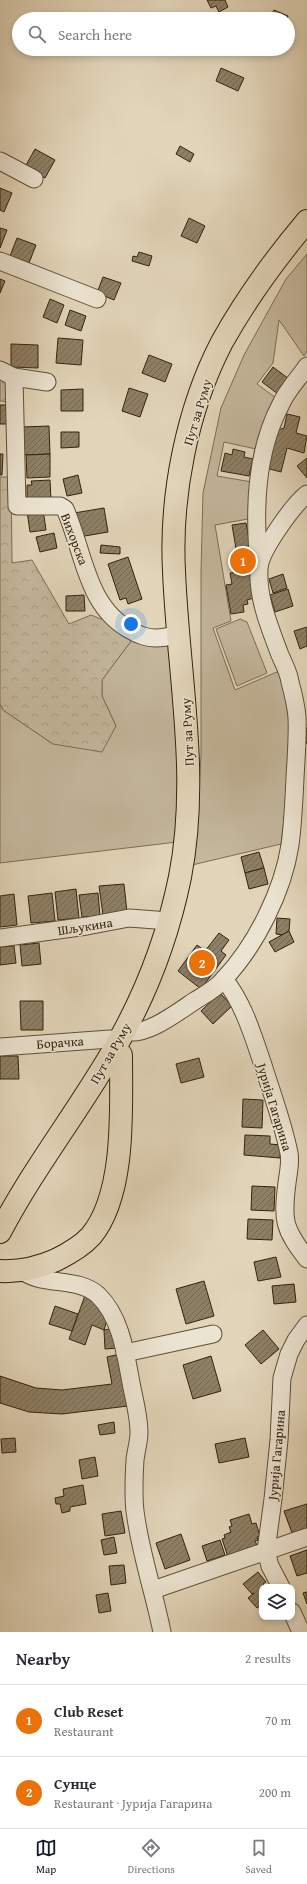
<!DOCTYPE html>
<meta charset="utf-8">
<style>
body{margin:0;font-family:"Gentium Book Plus",serif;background:#f7f7f7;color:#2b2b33}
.controls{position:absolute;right:12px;bottom:12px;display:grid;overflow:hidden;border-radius:8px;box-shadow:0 2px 6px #0003}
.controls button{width:36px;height:36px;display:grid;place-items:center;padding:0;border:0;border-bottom:1px solid #e1e1e2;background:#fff;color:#2b2b33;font:20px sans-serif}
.you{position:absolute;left:131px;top:624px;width:14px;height:14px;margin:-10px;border:3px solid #fff;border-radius:50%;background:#1a73e8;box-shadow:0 0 0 6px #1a73e833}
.badge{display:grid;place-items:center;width:26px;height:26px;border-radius:50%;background:#111827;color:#fff;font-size:13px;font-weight:700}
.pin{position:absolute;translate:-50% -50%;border:2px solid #fff;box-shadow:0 1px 4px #0006}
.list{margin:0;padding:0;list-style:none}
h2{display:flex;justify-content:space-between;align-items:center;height:52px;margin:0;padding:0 16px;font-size:17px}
h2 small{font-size:13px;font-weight:400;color:#7c7c81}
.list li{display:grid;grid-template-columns:26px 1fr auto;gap:12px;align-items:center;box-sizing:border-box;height:72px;padding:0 16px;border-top:1px solid #e1e1e2}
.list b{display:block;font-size:15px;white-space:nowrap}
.list p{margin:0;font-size:13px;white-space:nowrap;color:#7c7c81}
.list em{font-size:13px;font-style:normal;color:#7c7c81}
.icon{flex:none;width:22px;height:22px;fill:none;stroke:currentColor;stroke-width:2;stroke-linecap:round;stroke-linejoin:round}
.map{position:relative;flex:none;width:307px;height:1632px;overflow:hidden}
.search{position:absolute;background:#fff;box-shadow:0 2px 6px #0003;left:12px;right:12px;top:12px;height:44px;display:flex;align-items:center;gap:10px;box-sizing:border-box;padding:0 14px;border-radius:22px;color:#7c7c81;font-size:15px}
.sheet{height:196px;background:#fff}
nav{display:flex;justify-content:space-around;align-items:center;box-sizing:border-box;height:56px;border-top:1px solid #e1e1e2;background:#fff;font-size:11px;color:#7c7c81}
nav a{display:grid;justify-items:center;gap:2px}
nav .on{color:#111827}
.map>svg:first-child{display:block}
</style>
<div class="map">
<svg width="307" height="1632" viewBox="0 0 307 1632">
<defs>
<pattern id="forest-crowns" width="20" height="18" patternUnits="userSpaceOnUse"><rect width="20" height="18" fill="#c4b79c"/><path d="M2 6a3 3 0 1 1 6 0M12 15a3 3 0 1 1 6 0" fill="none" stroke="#a99d85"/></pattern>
<pattern id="building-hatch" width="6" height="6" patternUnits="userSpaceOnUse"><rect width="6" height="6" fill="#8e8066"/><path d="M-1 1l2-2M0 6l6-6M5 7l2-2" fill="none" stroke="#756852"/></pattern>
</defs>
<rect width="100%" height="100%" fill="#e2d5b9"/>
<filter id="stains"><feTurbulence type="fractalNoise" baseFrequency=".005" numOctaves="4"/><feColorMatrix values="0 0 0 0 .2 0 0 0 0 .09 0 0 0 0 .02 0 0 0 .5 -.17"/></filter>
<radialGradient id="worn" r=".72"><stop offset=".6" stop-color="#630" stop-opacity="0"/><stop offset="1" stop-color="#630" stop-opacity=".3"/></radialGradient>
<g fill="#c4b79c" stroke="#7c6d54">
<path d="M307,254V351L304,356L279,320L273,363L257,384L276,398L262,429L256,449L224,442L217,476L252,482L248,519L215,525L231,621L213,628L235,690L279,671C297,715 287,796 281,844L192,865L196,842L201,755V572L203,493L221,408L244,355L286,279Z"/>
<polygon points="240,619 247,622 267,673 237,686 216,629"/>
<polygon points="137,633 175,645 179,753 177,842 0,863 0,704 3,710 53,744 116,726 102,696 102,680"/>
</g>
<g fill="url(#forest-crowns)" stroke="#7c6d54">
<polygon points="0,378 10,384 10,402 0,401"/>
<polygon points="0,477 11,477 12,563 32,560 69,624 91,615 137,633 102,680 102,696 116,726 102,752 53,744 3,710 0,704"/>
</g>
<g fill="url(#building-hatch)" stroke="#33230d">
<polygon points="207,0 225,0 228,7 219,12 216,6 211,8"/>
<polygon points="274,10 288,16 287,19 269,19"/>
<polygon points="221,68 244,78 238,91 216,81"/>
<polygon points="180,146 194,154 190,162 176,154"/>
<polygon points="35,149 55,160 45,178 25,167"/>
<polygon points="0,188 12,193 4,212 0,210"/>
<polygon points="189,218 205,226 197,243 181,236"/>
<polygon points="0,228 7,230 0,248"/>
<polygon points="17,238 36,245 29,263 10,256"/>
<polygon points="139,252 152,256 149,266 132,261 133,256 137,257"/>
<polygon points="103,277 121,283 114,300 97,293"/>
<polygon points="0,279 5,281 0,293"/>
<polygon points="50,299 64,305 57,323 43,317"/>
<polygon points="70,310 86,316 81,331 65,325"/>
<polygon points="58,338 83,340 81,365 56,363"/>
<polygon points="11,344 38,345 38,368 11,367"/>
<polygon points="149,355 172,364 165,382 142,373"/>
<polygon points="273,367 289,379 278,394 262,382"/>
<polygon points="129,388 148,394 140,417 122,411"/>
<polygon points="83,389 83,411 61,411 61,390"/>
<rect x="0" y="405" width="10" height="19"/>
<polygon points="287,414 300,417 296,433 307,436 304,453 287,448 281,472 266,468 275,431 284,428"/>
<polygon points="49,426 50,454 23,455 22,427"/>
<polygon points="61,432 79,432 79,447 61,448"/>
<polygon points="233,449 245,452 244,457 253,459 249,476 221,471 225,453 232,455"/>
<polygon points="0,454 3,454 2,475 0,475"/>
<polygon points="50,454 50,477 27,478 26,455"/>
<polygon points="307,458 307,478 297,466"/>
<polygon points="78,475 82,493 67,496 63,479"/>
<polygon points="50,480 51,500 27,501 27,485 32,485 31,481"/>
<polygon points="104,508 108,532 79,537 74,513"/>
<polygon points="43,509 46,530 30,532 27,511"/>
<polygon points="246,523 251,550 246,551 254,598 247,600 248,604 243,605 244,612 231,614 226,585 232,584 230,573 240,572 232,525"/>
<polygon points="54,533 57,548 40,552 36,537"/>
<polygon points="101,545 120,547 120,554 100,553"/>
<polygon points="128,557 142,599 128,604 126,598 120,600 108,564"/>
<polygon points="283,574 287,588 273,593 269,579"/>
<polygon points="288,589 293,606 275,612 270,595"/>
<polygon points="84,595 85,611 66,611 66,596"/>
<polygon points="307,627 307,646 300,649 294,631"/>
<polygon points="307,728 307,744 302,729"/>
<polygon points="259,852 264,868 245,873 241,857"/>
<polygon points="264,868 268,884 249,889 245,873"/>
<polygon points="124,884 127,912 103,915 99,886"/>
<polygon points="76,889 79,918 58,920 55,892"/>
<polygon points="52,893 55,921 31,923 28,896"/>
<polygon points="98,893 100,916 82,917 79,895"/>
<polygon points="14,894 17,925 0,927 0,896"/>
<polygon points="277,918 290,919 289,931 283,935 276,934"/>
<polygon points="289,931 294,942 275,952 269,942"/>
<polygon points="219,933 229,940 221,951 226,955 201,989 178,971 197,945 205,951"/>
<polygon points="39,943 41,964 22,966 20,945"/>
<polygon points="14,946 16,963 0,965 0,947"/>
<polygon points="220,993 232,1006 213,1024 201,1011"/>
<polygon points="20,1001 43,1001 43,1030 21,1030"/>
<polygon points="0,1056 18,1056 19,1079 0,1079"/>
<polygon points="199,1058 204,1077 181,1083 176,1064"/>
<polygon points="243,1099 263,1100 262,1128 242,1127"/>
<polygon points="245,1135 270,1136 270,1144 281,1145 280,1158 244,1155"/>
<polygon points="252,1186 275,1187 274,1211 251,1210"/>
<polygon points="248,1219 273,1220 272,1240 247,1239"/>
<polygon points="276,1257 281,1277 258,1281 254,1262"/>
<polygon points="204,1281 214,1316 186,1324 176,1289"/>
<polygon points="294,1284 296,1302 274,1304 272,1286"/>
<polygon points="86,1293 109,1314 104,1330 92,1325 85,1345 69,1339"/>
<polygon points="55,1306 78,1314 72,1331 49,1324"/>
<polygon points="116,1328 118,1348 105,1349 104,1330"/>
<polygon points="263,1330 279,1349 261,1364 245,1345"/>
<polygon points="120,1354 128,1406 62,1414 29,1412 0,1403 0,1376 36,1388 62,1390 112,1384 107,1357"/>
<polygon points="211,1356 221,1391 193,1399 183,1365"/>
<polygon points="114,1422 115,1433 100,1435 98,1425"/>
<polygon points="15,1438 16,1452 2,1453 1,1439"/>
<polygon points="245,1438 249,1457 219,1463 215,1444"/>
<polygon points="95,1457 98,1476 82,1479 79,1460"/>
<polygon points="83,1485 86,1504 70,1507 70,1511 62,1513 60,1504 56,1504 55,1498 64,1496 63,1489"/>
<polygon points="307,1504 307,1528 292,1533 284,1511"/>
<polygon points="121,1511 125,1533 105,1536 102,1514"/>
<polygon points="249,1514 252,1524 256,1523 260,1536 257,1537 258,1540 255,1541 257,1545 228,1557 222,1539 225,1538 224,1535 231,1532 229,1527 232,1526 230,1520"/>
<polygon points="181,1534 190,1560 165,1569 156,1543"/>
<polygon points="114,1537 117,1553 104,1555 101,1540"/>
<polygon points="220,1540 225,1555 207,1561 202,1546"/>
<polygon points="307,1550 307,1573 297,1576 290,1556"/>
<polygon points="124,1565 126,1583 111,1585 109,1566"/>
<polygon points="258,1572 266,1582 263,1584 266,1587 262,1587 262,1604 257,1608 248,1598 254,1593 252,1594 243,1584"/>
<polygon points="307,1592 307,1604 303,1593"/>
<polygon points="108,1593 111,1611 99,1613 96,1595"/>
</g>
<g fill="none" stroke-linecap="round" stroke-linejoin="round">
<defs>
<g id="minor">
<polyline points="0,161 34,179"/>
<polyline points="0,261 97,299"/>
<polyline points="0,370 14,377 47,382"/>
<path d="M14,377L17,506H60L65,509C84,551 86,608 132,631C138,635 148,638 155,638C163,638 172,636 179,634"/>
<path d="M259,566C254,511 255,453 281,404C287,390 299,378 307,366"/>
<polyline points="0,938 87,926 129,918 169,921"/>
<path d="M224,979C244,1004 253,1036 263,1065C272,1094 283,1123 289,1153C291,1162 288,1174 287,1183C282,1221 284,1229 307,1259"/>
<path d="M125,1031C145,1038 179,1011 196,1000C206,994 217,988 224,979C256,945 283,891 290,845C293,823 294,800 295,778C296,758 298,737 297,717C296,705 293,693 290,682C289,673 284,664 280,655C270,628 257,598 259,568C260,551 293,505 307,494"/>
<polyline points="0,1047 110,1039 120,1040"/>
<path d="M21,1270C42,1287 77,1276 98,1295C122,1318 126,1357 132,1388C135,1402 139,1418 139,1433C139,1441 136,1451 135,1460C134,1477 133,1494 135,1511C140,1552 154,1592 162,1632"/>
<polyline points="125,1353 213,1334"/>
<polyline points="281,1587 270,1566 266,1551 273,1499 279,1440 282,1378 289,1354 296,1340 307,1325"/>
<polyline points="153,1590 307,1537"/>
<polyline points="292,1612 301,1632"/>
</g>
<g id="major">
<path d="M0,1232C34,1167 80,1109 116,1046C146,994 168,936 180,877C200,775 178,674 174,571C170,496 187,409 222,342C246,299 275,259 307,221"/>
<path d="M0,1271C20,1272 38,1268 56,1260C68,1254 82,1246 91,1236C126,1194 121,1108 121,1055L115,1048"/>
</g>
</defs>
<use href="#minor" stroke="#5f5038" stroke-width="19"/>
<use href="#major" stroke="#33230d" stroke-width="24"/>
<use href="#minor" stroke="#ece4d2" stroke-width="17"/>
<use href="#major" stroke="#e2d5b9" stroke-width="22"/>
</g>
<g text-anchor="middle" stroke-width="3" stroke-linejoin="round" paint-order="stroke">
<g font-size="13" fill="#33230d" stroke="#ece4d2">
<text transform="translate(197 412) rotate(-73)" y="5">Пут за Руму</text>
<text transform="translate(75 539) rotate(69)" y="5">Вихорска</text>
<text transform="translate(187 732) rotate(-93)" y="5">Пут за Руму</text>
<text transform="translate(85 926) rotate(-9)" y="5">Шљукина</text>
<text transform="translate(60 1042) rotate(-4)" y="5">Борачка</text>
<text transform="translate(110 1053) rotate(-60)" y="5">Пут за Руму</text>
<text transform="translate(275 1107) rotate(73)" y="5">Јурија Гагарина</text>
<text transform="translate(276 1455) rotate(-85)" y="5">Јурија Гагарина</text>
</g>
</g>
<rect width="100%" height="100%" filter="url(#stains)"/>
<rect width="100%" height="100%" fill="url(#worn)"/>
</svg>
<div class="controls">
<button><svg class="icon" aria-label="layers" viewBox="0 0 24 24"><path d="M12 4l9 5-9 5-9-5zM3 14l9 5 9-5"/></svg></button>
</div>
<div class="you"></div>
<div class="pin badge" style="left:243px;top:561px;background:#e8710a">1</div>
<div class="pin badge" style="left:202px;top:963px;background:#e8710a">2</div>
<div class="search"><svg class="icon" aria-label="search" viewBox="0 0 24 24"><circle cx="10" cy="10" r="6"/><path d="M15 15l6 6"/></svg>Search here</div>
</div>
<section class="sheet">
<h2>Nearby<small>2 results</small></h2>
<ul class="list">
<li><span class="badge" style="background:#e8710a">1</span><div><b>Club Reset</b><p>Restaurant</p></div><em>70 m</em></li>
<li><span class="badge" style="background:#e8710a">2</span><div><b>Сунце</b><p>Restaurant · Јурија Гагарина</p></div><em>200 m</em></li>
</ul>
</section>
<nav>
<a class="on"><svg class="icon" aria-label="map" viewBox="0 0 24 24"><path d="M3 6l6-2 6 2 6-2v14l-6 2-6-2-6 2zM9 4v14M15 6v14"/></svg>Map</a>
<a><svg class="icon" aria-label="directions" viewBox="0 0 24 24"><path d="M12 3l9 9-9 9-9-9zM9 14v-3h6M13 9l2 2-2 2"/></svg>Directions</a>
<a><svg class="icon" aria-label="saved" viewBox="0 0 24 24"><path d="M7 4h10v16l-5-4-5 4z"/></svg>Saved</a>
</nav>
